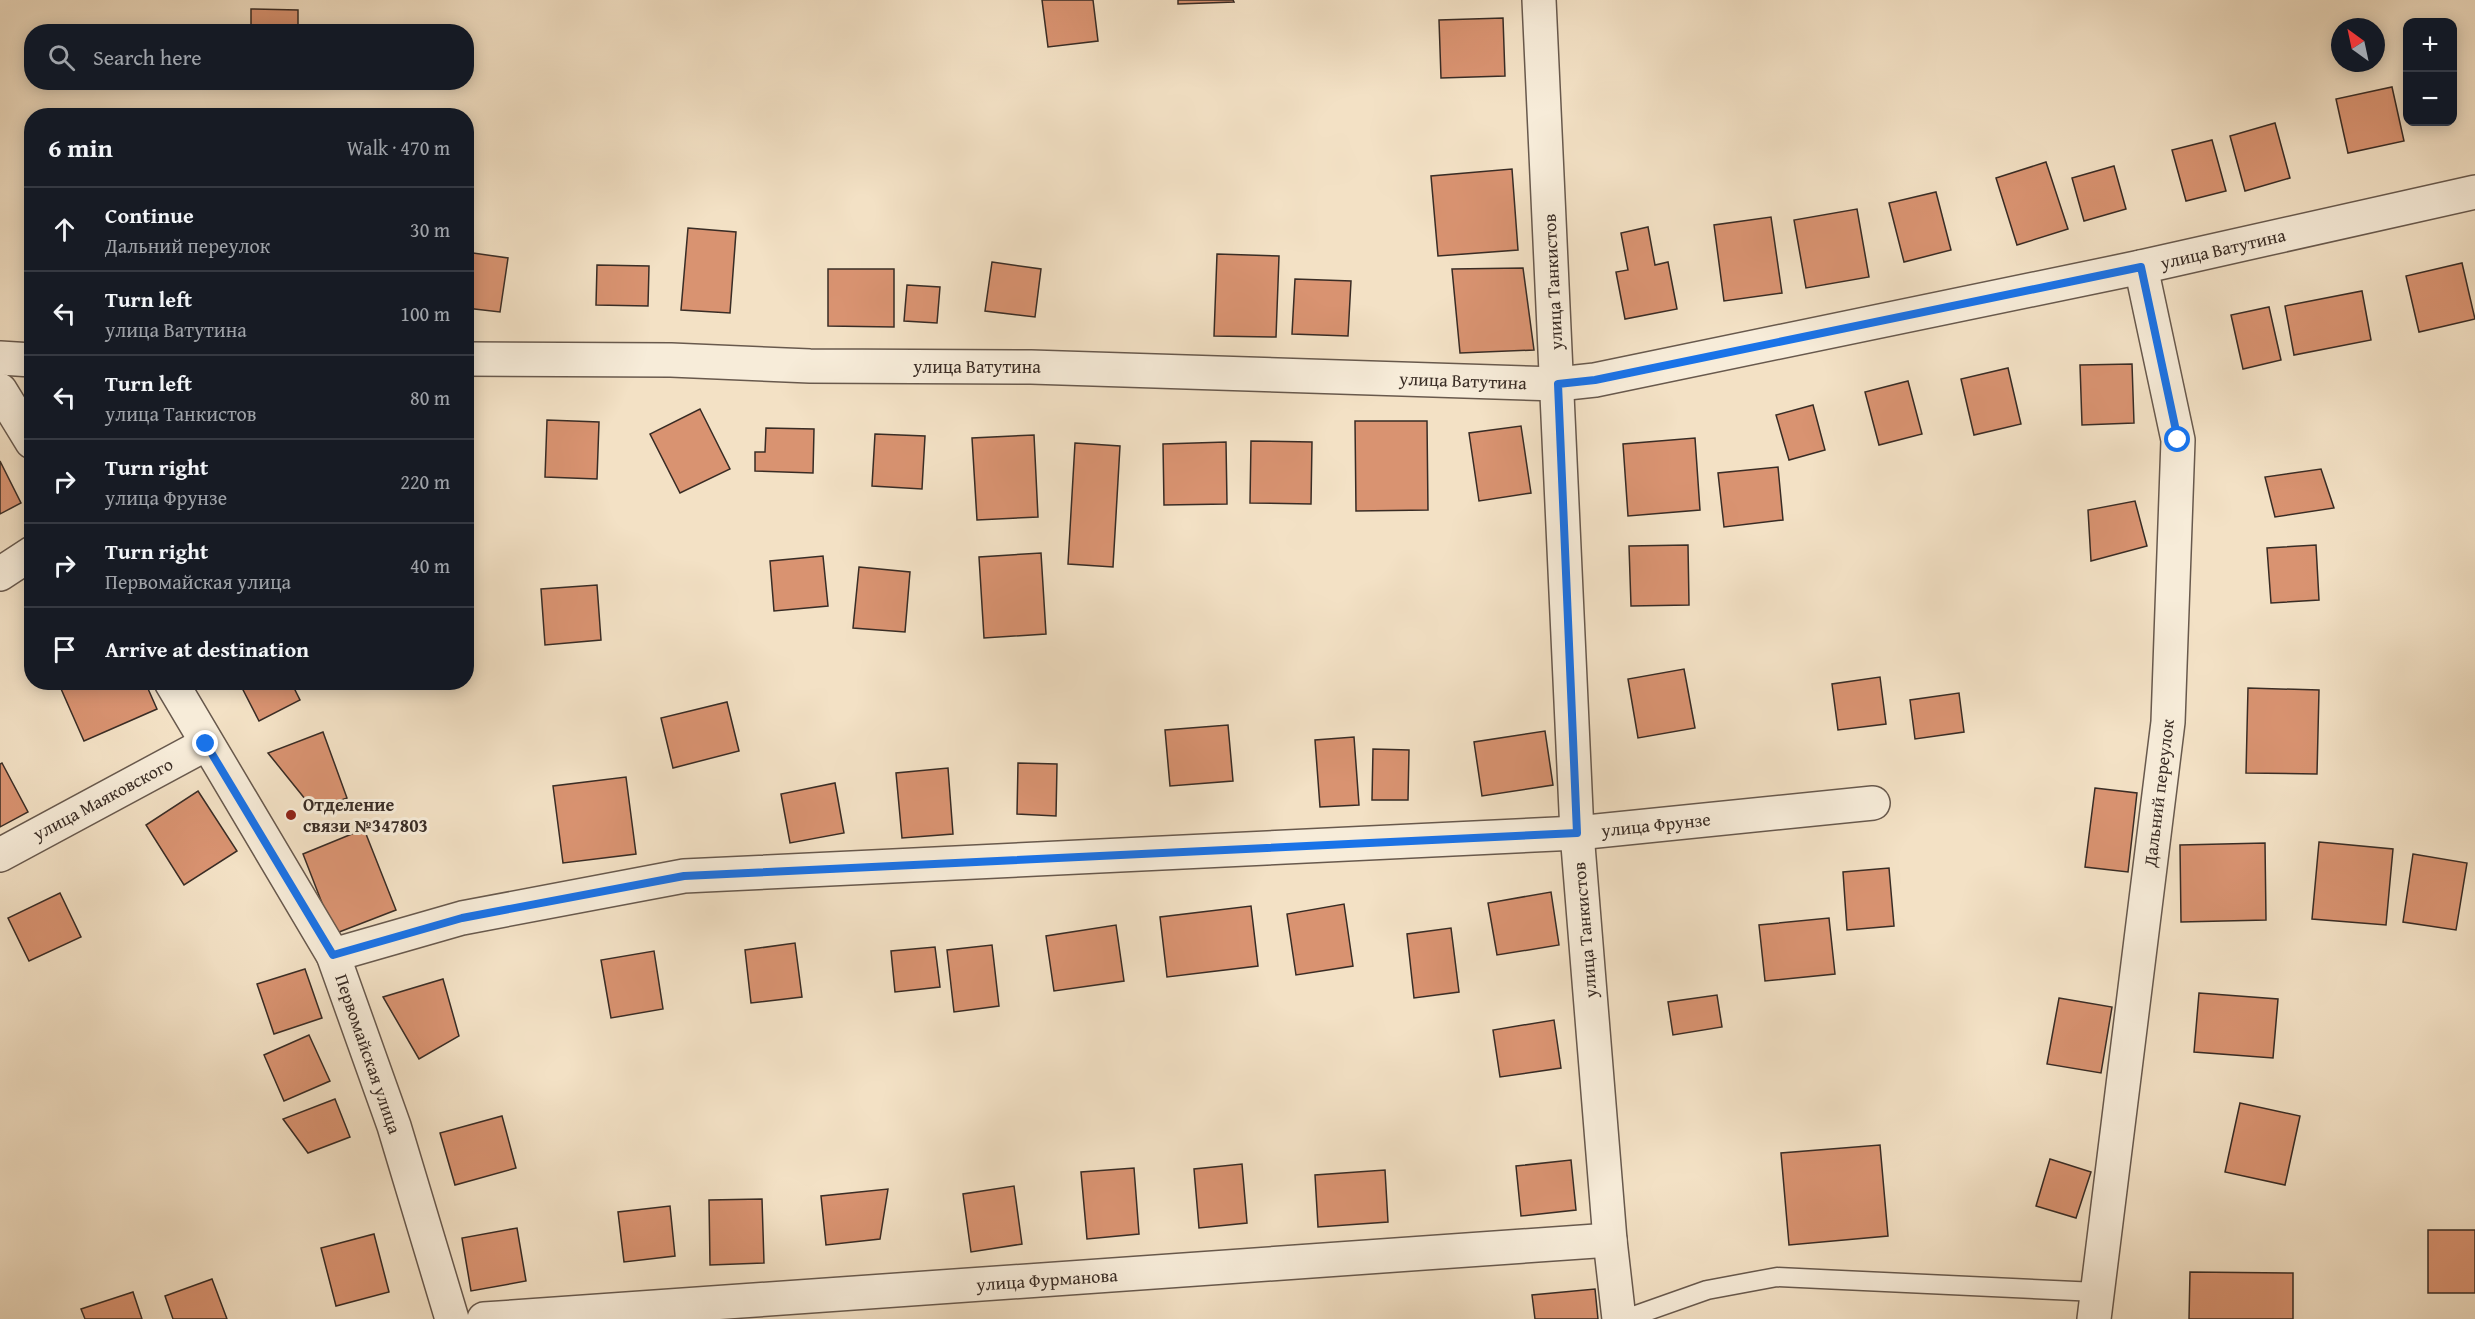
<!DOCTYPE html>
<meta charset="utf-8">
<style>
body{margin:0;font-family:"Gentium Book Plus",serif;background:#20242c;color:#f1f3f6}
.controls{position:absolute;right:18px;top:18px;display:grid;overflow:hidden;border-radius:12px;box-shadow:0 3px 15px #0003}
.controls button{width:54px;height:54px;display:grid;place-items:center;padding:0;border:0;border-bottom:2px solid #363941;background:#171b24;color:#f1f3f6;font:30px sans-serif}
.compass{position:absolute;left:2331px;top:18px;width:54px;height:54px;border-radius:50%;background:#171b24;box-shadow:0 3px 15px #0003;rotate:327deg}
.stop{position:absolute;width:18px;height:18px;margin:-14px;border:4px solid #1a73e8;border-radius:50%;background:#fff}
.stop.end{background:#1a73e8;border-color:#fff;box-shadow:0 2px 6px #0008}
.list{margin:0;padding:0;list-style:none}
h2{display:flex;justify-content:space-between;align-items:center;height:78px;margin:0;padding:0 24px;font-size:26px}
h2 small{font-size:20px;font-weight:400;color:#9ea1a6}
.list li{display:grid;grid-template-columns:39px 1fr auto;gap:18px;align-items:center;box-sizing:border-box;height:84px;padding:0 24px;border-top:2px solid #363941}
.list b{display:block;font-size:22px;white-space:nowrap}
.list p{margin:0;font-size:20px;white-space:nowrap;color:#9ea1a6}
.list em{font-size:20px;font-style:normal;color:#9ea1a6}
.icon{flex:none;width:33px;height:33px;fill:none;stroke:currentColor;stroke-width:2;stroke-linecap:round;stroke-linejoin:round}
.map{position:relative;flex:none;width:2475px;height:1319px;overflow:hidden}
.search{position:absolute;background:#171b24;box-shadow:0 3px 15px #0003;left:24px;top:24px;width:450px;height:66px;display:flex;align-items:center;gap:15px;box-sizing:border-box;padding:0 21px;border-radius:24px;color:#9ea1a6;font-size:22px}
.panel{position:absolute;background:#171b24;box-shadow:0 3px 15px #0003;left:24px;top:108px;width:450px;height:582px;border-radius:24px}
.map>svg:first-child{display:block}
</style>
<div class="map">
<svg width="2475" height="1319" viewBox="0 0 2475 1319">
<rect width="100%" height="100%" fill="#f3e1c5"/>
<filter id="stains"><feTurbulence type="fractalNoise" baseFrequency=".00333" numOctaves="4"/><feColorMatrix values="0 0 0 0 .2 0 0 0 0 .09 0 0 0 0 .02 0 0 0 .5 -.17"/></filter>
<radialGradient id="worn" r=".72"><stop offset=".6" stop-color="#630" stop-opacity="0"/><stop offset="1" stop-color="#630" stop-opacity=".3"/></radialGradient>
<g fill="#d99371" stroke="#392c25" stroke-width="1.5">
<polygon points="1042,0 1093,0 1098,41 1048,47"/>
<polygon points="1178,0 1233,0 1234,2 1178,4"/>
<polygon points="251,9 298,10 298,32 251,32"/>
<polygon points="1503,18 1505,76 1441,78 1439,20"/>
<polygon points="2392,87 2404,141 2348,153 2336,99"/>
<polygon points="2275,123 2290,178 2245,191 2230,136"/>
<polygon points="2212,140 2226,191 2186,201 2172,150"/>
<polygon points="2046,162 2068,229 2017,245 1996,178"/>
<polygon points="2114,166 2126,209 2084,221 2072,178"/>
<polygon points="1512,169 1518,250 1438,256 1431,176"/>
<polygon points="1936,192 1951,250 1904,262 1889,203"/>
<polygon points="1857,209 1869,277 1806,288 1794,220"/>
<polygon points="1771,217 1782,293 1724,301 1714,225"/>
<polygon points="1648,227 1655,265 1668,262 1677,309 1625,319 1616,272 1628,270 1621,233"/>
<polygon points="688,228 736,232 730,313 681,310"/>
<polygon points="466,252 508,258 500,312 466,308"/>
<polygon points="1217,254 1279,256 1276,337 1214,336"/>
<polygon points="992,262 1041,269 1035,317 985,311"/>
<polygon points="2462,263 2475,319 2419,332 2406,276"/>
<polygon points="597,265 649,266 648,306 596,305"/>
<polygon points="1523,268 1534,350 1460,353 1452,269"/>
<polygon points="828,269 894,269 894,327 828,326"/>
<polygon points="1295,279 1351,281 1348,336 1292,334"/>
<polygon points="907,285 940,287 937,323 904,321"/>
<polygon points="2362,291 2371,340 2294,355 2285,306"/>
<polygon points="2269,307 2281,360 2243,369 2231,315"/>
<polygon points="2132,364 2134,423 2082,425 2080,365"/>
<polygon points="2008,368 2021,424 1974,435 1961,379"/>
<polygon points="1908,381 1922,434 1879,445 1865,392"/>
<polygon points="1813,405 1825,450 1789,460 1776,415"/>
<polygon points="700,409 730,469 680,493 650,434"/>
<polygon points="547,420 599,422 597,479 545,477"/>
<polygon points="1355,421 1427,421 1428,510 1356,511"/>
<polygon points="1521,426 1531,493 1479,501 1469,433"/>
<polygon points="766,428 814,429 813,473 755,471 755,452 765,452"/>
<polygon points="875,434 925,436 922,489 872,486"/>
<polygon points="1034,435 1038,517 977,520 972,438"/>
<polygon points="1695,438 1700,510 1628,516 1623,444"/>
<polygon points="1251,441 1312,442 1311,504 1250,503"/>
<polygon points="1226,442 1227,504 1164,505 1163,444"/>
<polygon points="1075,443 1120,446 1113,567 1068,564"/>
<polygon points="0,461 21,503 0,514"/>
<polygon points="1778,467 1783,520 1724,527 1718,473"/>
<polygon points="2321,469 2334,508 2275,517 2265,477"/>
<polygon points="2135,501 2147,546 2091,561 2088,510"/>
<polygon points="1688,545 1689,605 1631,606 1629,546"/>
<polygon points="2316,545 2319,600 2271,603 2267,548"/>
<polygon points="1041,553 1046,634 984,638 979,557"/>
<polygon points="823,556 828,606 774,611 770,561"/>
<polygon points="859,567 910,572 905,632 853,628"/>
<polygon points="597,585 601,640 545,645 541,589"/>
<polygon points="1684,669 1695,728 1638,738 1628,679"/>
<polygon points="1880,677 1886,724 1838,730 1832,684"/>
<polygon points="58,682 145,682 157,709 84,741"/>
<polygon points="239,682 291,682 300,700 259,721"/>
<polygon points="2248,688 2319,690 2317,774 2246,773"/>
<polygon points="1959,693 1964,732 1915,739 1910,700"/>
<polygon points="727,702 739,751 673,768 661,718"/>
<polygon points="1228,725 1233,781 1170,786 1165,730"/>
<polygon points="1545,731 1553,785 1482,796 1474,742"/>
<polygon points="323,732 347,798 314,810 268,753"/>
<polygon points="1354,737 1359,805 1320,807 1315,740"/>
<polygon points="1373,749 1409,750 1408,800 1372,800"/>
<polygon points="2,763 28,812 0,827 0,764"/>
<polygon points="1018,763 1057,764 1056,816 1017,814"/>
<polygon points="948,768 953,834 902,838 896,773"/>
<polygon points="626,777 636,854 563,863 553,786"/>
<polygon points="835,783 844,833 790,843 781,794"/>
<polygon points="2095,788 2137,793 2128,872 2085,867"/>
<polygon points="198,791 237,851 184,885 146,825"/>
<polygon points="364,829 396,910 334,934 303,854"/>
<polygon points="2319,842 2393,849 2386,925 2312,919"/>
<polygon points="2265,843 2266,920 2181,922 2180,845"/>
<polygon points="2413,854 2467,863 2456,930 2403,922"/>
<polygon points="1889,868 1894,926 1847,930 1843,872"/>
<polygon points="1551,892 1559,945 1497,955 1488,903"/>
<polygon points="60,893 81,937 29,961 8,918"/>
<polygon points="1344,904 1353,966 1296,975 1287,914"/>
<polygon points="1251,906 1258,966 1167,977 1160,917"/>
<polygon points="1829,918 1835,974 1765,981 1759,925"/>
<polygon points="1116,925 1124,981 1054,991 1046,936"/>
<polygon points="1451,928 1459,992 1414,998 1407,934"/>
<polygon points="795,943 802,997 751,1003 745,950"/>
<polygon points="992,945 999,1006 954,1012 947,950"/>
<polygon points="935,947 940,987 895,992 891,951"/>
<polygon points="654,951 663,1009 611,1018 601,960"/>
<polygon points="305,969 322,1018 274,1034 257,984"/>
<polygon points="443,979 459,1036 419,1059 383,997"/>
<polygon points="2199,993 2278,999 2273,1058 2194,1052"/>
<polygon points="1717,995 1722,1027 1673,1035 1668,1002"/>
<polygon points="2059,998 2112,1007 2101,1073 2047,1064"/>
<polygon points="1554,1020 1561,1068 1500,1077 1493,1030"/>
<polygon points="309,1035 330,1081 284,1101 264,1055"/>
<polygon points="335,1099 350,1137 308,1153 283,1119"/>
<polygon points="2240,1103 2300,1116 2285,1185 2225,1172"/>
<polygon points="502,1116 516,1168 455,1185 440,1133"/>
<polygon points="1880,1145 1888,1236 1789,1245 1781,1153"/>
<polygon points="2050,1159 2091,1172 2076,1218 2036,1206"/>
<polygon points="1571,1160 1576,1210 1521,1216 1516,1166"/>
<polygon points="1242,1164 1247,1223 1199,1228 1194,1169"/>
<polygon points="1134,1168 1139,1234 1087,1239 1081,1172"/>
<polygon points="1385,1170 1388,1222 1318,1227 1315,1175"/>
<polygon points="1014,1186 1022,1244 971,1252 963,1194"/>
<polygon points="888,1189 880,1239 826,1245 821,1196"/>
<polygon points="762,1199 764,1263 710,1265 709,1200"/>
<polygon points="670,1206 675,1256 624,1262 618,1212"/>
<polygon points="517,1228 526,1281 471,1291 462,1238"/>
<rect x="2428" y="1230" width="47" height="63"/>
<polygon points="374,1234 389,1292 336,1306 321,1248"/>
<polygon points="2190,1272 2293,1273 2293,1319 2189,1319"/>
<polygon points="212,1279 227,1319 173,1319 165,1296"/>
<polygon points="1595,1289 1598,1319 1535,1319 1532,1295"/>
<polygon points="133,1292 142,1319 85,1319 81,1309"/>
</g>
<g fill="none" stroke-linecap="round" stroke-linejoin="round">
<defs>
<polyline id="service" points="1625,1319 1707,1290 1777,1277 2097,1292"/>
<g id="minor">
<polyline points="1539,0 1577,833 1610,1240 1619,1319"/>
<polyline points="0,358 32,360"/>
<polyline points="466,359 671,360 810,366 1031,367 1558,384 1595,380 2141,267 2475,192"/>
<polyline points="0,390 32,442"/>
<polyline points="0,574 32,553"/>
<polyline points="171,682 333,955 394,1126 452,1319"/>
<polyline points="0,855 206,744"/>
<polyline points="333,955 462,918 684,876 1577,833 1873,803"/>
<polyline points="484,1319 1610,1240"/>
<polyline points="2094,1319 2168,722 2178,440 2141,267"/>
</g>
</defs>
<use href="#service" stroke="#68594d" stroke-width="21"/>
<use href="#minor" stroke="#68594d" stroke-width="36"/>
<use href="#service" stroke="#f7ecd9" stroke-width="18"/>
<use href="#minor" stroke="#f7ecd9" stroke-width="33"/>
</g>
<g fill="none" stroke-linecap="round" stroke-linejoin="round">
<polyline stroke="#1a73e8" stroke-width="8" points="206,744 333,955 462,918 684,876 1577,833 1558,384 1595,380 2141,267 2178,440"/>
</g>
<circle fill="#8f2418" stroke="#f7ecd9" stroke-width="2" cx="291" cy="815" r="6"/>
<g text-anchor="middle" stroke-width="6" stroke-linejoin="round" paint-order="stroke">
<g font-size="18" fill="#392c25" stroke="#f7ecd9">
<text transform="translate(2223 249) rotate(-13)" y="6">улица Ватутина</text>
<text transform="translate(1553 282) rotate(-93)" y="6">улица Танкистов</text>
<text x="977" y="373">улица Ватутина</text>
<text transform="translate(1463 381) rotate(2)" y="6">улица Ватутина</text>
<text transform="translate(2159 793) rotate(-83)" y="6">Дальний переулок</text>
<text transform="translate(103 799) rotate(-28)" y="6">улица Маяковского</text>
<text transform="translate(1656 825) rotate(-6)" y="6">улица Фрунзе</text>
<text transform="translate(1585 930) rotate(-95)" y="6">улица Танкистов</text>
<text transform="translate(368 1054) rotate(71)" y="6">Первомайская улица</text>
<text transform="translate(1047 1280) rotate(-4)" y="6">улица Фурманова</text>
</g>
<g font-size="18" font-weight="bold" fill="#392c25" stroke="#f7ecd9" text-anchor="start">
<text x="303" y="811">Отделение<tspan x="303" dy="21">связи №347803</tspan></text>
</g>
</g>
<rect width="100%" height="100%" filter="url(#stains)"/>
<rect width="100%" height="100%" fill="url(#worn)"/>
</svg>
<div class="controls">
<button>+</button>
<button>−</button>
</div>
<svg class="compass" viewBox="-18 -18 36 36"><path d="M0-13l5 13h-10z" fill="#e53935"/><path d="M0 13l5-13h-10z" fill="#9ea1a6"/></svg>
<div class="stop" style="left:2178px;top:440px"></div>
<div class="stop end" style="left:206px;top:744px"></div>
<div class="search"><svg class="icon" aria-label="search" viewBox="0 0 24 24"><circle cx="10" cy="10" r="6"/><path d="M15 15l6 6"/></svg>Search here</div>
<section class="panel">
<h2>6 min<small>Walk · 470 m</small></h2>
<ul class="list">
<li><svg class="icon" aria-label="ahead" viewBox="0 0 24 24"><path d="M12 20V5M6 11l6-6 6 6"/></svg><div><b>Continue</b><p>Дальний переулок</p></div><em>30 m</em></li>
<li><svg class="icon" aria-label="left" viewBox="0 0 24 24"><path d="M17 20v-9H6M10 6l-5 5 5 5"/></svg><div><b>Turn left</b><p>улица Ватутина</p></div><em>100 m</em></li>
<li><svg class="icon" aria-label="left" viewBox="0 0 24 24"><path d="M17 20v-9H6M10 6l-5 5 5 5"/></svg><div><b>Turn left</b><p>улица Танкистов</p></div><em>80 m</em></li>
<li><svg class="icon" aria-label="right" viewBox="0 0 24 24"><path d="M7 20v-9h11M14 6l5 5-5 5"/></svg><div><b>Turn right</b><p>улица Фрунзе</p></div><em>220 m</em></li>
<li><svg class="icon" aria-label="right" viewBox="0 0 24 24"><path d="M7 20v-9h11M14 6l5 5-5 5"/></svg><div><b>Turn right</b><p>Первомайская улица</p></div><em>40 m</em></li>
<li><svg class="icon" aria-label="arrive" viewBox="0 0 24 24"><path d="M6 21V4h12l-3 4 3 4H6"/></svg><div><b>Arrive at destination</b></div></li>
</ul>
</section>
</div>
